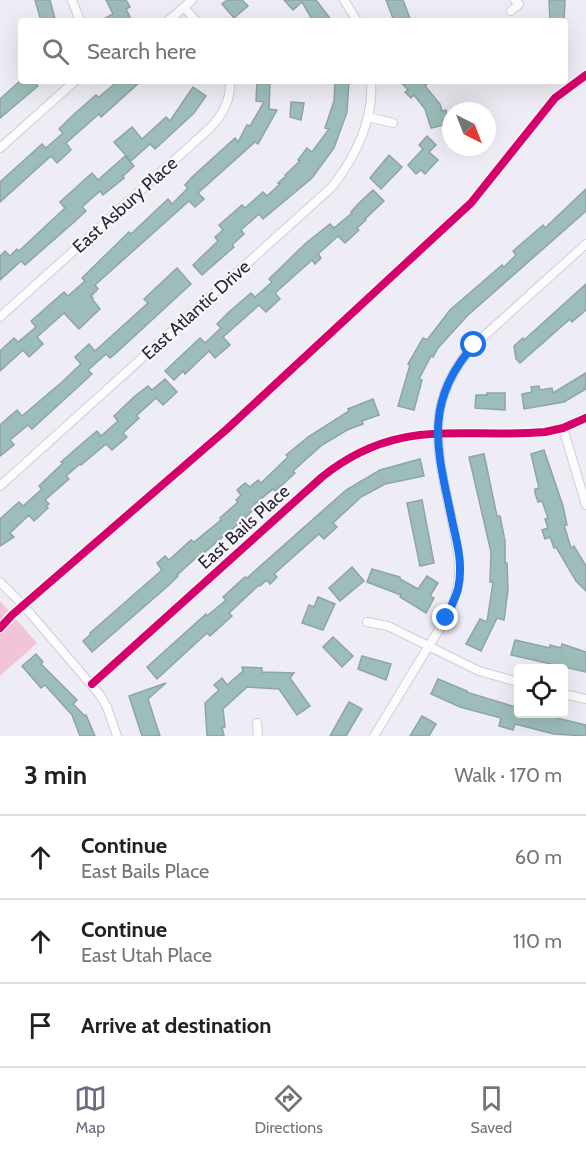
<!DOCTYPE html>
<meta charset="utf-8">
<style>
body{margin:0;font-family:Cabin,sans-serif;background:#f2f2f2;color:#202124}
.controls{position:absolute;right:18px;bottom:18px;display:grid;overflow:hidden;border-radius:6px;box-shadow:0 6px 24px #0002}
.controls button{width:54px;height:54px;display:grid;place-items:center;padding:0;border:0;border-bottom:2px solid #e0e0e0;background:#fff;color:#202124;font:30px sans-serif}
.compass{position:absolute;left:442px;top:102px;width:54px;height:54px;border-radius:50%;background:#fff;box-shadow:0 6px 24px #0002;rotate:138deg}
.stop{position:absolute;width:18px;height:18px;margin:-14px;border:4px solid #1a73e8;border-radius:50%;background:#fff}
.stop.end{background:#1a73e8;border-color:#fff;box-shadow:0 2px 6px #0008}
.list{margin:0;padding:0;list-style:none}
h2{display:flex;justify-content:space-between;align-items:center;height:78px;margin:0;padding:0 24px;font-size:26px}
h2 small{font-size:20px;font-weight:400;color:#757577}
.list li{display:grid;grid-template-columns:39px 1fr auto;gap:18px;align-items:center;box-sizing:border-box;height:84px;padding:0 24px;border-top:2px solid #e0e0e0}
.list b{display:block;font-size:22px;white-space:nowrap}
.list p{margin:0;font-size:20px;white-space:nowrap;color:#757577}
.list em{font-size:20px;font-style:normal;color:#757577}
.icon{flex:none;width:33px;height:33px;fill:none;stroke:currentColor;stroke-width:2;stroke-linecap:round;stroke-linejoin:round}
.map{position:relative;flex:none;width:586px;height:736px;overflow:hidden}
.search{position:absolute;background:#fff;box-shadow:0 6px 24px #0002;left:18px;right:18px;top:18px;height:66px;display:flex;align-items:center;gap:15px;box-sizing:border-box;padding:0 21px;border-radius:6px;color:#757577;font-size:22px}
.sheet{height:330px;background:#fff}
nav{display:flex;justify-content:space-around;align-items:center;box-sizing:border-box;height:84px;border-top:2px solid #e0e0e0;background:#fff;font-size:16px;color:#757577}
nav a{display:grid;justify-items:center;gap:3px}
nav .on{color:#70697f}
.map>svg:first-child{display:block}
</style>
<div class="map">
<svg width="586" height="736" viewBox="0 0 586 736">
<rect width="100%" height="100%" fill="#eeecf4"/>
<polygon fill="#f1c4d7" points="0,601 37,643 0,676"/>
<g fill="#9dbdbb" stroke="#8ea5a5" stroke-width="1.5">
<polygon points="35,0 50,0 55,19 41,21"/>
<polygon points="106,0 126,0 130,7 126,9 130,17 122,21 100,21 113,14"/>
<polygon points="227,0 242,0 248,6 234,18 222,4"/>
<polygon points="284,0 316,0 332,21 313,21 302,2 293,10"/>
<polygon points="386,0 403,0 411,21 394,21"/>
<polygon points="549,0 565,0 564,21 550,21"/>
<polygon points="20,81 33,81 38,86 0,118 0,99"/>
<polygon points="118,81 141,81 101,117 99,114 66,143 71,150 57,163 51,156 0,202 0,182 42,144 46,148 63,133 59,129 72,116 96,95 99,97"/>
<polygon points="257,81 270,81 269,109 277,110 258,144 255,142 198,193 204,199 195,207 189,201 95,285 98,289 91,296 93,298 92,299 100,309 79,329 64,313 37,337 43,344 29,357 23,350 0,371 0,351 14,338 18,342 36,327 31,321 64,292 68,296 85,281 82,278 129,232 131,234 168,199 172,204 188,188 185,185 192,177 235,138 238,142 247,125 250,126 264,102 256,101"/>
<polygon points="335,81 349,81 347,112 334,148 312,178 263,219 259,214 241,230 244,234 232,245 234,247 202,275 193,265 218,241 215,237 223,230 219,225 242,205 245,208 263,192 267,196 280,184 278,183 286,176 285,175 300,161 298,160 307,148 312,152 329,129 325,128 334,101"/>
<polygon points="400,81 430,81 425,86 440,104 442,111 446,110 448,119 443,120 444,125 431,128 425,109 414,95 411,98 405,92 408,90"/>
<polygon points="193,87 206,96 194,113 155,149 150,144 131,161 114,142 132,127 142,139 166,117 170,121"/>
<polygon points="291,102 304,103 301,120 290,117"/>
<polygon points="427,136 436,145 429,152 438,160 425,174 421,170 416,174 408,165 423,149 419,145"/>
<polygon points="389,155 402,167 381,189 370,178"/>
<polygon points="125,156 134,166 123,176 124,178 103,195 100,191 82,207 86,211 73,223 25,265 21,261 0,280 0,256 5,251 10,256 17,249 19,251 65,208 60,202 92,173 98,180"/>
<polygon points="586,189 586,211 467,316 438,348 433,357 431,356 419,379 422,380 414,410 398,406 410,365 408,364 423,338 427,340 450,310 502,265 504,267 516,255 513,251 543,225 545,228"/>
<polygon points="373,190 384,201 365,219 366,220 357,228 359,230 345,243 338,236 318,254 321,258 315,264 312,260 275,293 280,299 266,312 259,305 240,322 223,337 230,345 215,358 209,351 185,374 183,371 174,380 165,371 200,338 205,343 221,328 217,324 230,311 251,293 255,297 272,282 269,279 306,243 330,224 334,228 352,213 351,212 358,204"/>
<polygon points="177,268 191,284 115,354 110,358 106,354 88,370 92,374 32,429 28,425 10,440 14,445 0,456 0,425 17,410 22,416 62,382 81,364 75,357 89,344 95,351 148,303 144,299"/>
<polygon points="586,284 586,310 572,322 570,319 520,363 516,359 514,346 523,338 524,340"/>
<polygon points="586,373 586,389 564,402 524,409 522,394 532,392 531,387 539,386 540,390 552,388 553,393"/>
<polygon points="165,379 177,392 163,405 156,398 136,416 139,418 123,433 127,437 112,450 106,444 81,465 80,464 66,476 69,479 45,500 49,504 46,506 48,508 34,521 29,515 10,533 14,537 0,546 0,519 19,502 23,506 42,489 39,486 63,463 61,462 85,441 97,431 101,436 118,421 114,416 135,396 148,386 152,390"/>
<polygon points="487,393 505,393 505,410 475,408 476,395 487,395"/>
<polygon points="373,399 379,415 362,421 363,424 347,430 322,445 293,471 295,473 281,486 275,491 273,489 255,504 257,506 245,518 198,558 197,557 177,575 178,576 169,585 92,652 83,641 91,634 90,633 162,570 157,563 165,556 169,560 191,540 194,542 221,520 220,518 238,502 236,500 241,495 237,490 245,483 250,487 258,480 261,483 288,457 286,455 308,437 349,411 348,409"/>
<polygon points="544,450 563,506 567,525 564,525 571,548 574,546 586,566 586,591 576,581 556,547 554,548 550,537 545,539 542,530 548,528 545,519 548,518 542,501 538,502 535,493 535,489 539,488 531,454"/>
<polygon points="484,454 497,516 500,516 505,541 505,563 507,563 508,590 504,620 497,618 481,651 466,644 480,619 487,622 493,582 490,582 491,552 469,457"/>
<polygon points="420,459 424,476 385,484 361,497 333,523 337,527 324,539 319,534 274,574 277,577 270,584 267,580 260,586 259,585 229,613 232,616 210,636 207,633 157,679 147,667 206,614 207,616 226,600 223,597 245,577 247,578 346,490 380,470"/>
<polygon points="422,500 434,563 420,566 407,503"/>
<polygon points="352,567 364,581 340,601 329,588"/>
<polygon points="372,569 400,577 400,579 418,589 427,576 438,583 430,596 434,598 426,613 400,597 401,595 367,582"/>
<polygon points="318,597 335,604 323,630 302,623 309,605 314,607"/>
<polygon points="333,637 353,656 342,667 323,647"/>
<polygon points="515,640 550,648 550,645 561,648 562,644 586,652 586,672 511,655"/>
<polygon points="36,654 43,662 41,664 77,700 73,704 85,716 86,715 95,736 80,736 72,715 45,685 41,688 22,666"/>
<polygon points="362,656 391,664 386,680 358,669"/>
<polygon points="242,667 262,668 262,672 294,673 290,678 310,706 297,715 279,689 247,687 223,709 225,727 222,727 224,736 207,736 205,703 219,690 214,685 222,678 227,685 243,671"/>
<polygon points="438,679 467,691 466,692 519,708 519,714 540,714 586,725 586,736 554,734 515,724 513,730 499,726 501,718 460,707 431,694"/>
<polygon points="166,683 148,699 160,736 142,736 129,696"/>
<polygon points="349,702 362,709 346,736 330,736"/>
<polygon points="422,716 436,724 429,736 410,736"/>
</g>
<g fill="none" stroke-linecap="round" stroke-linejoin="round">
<defs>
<g id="minor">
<polyline points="72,0 80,21"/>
<polyline points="344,0 357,21"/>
<polyline points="184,7 196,21"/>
<polyline points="511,11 519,4 515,0"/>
<polyline points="168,21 192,0"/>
<polyline points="368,117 393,123"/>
<polyline points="0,148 75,81"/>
<path d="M0,317L209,129C222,116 231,100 230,81"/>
<polyline points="563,428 586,505"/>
<path d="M0,486L332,187C356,156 374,121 371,81"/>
<polyline points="0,582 23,605 100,695 107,707 117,736"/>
<polyline points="367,622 388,626 479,671 518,682"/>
<path d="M92,684L322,477C398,416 458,439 545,432L563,428L586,418"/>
<polyline points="564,694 586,699"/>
<polyline points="257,723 258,736"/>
<path d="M374,736C391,709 407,681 424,654C437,632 454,610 458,584C461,564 457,546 453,526C439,456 420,404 474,345L586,244"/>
</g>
</defs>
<use href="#minor" stroke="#d0ccdd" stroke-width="10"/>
<use href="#minor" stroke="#fcfcfd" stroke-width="8"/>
<defs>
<g id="cycleway">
<polyline points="0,628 12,615 227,429 471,203 555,98 586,75"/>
<path d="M92,684L322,477C398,416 458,439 545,432L563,428L586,418"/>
</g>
</defs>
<use href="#cycleway" stroke="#f8f8f8" stroke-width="11"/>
<use href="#cycleway" stroke="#d6006c" stroke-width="8"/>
</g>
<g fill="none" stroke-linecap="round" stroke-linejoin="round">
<path stroke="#1a73e8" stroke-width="8" d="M446,618C450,609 455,599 458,589C463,567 458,546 453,525C439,455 420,405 474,345"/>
</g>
<g text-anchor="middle" stroke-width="4.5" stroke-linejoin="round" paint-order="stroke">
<g font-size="18" fill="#2c2340" stroke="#f8f8f8">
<text transform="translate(125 205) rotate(-42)" y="6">East Asbury Place</text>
<text transform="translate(196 310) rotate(-42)" y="6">East Atlantic Drive</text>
<text transform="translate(244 527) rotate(-42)" y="6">East Bails Place</text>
</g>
</g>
</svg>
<div class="controls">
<button><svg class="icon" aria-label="locate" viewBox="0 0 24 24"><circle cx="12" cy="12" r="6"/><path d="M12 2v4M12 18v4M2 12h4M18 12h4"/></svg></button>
</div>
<svg class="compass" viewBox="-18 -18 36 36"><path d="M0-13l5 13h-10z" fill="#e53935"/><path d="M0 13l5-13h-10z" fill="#757577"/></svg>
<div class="stop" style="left:474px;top:345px"></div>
<div class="stop end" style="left:446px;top:618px"></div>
<div class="search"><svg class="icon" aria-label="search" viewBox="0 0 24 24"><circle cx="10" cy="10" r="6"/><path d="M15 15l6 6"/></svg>Search here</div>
</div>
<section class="sheet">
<h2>3 min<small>Walk · 170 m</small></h2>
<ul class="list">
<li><svg class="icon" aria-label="ahead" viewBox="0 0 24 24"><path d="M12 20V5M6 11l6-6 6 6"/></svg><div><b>Continue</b><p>East Bails Place</p></div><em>60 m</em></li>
<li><svg class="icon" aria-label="ahead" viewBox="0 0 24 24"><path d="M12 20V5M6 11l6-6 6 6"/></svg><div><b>Continue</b><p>East Utah Place</p></div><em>110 m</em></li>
<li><svg class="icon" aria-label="arrive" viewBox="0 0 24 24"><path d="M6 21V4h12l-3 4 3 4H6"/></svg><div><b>Arrive at destination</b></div></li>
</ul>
</section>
<nav>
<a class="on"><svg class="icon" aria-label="map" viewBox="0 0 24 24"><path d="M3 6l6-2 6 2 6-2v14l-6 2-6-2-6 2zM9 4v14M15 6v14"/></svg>Map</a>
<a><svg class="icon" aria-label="directions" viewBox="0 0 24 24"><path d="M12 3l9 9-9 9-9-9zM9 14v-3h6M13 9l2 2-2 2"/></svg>Directions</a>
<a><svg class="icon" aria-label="saved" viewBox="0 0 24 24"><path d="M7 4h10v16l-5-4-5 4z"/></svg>Saved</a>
</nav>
